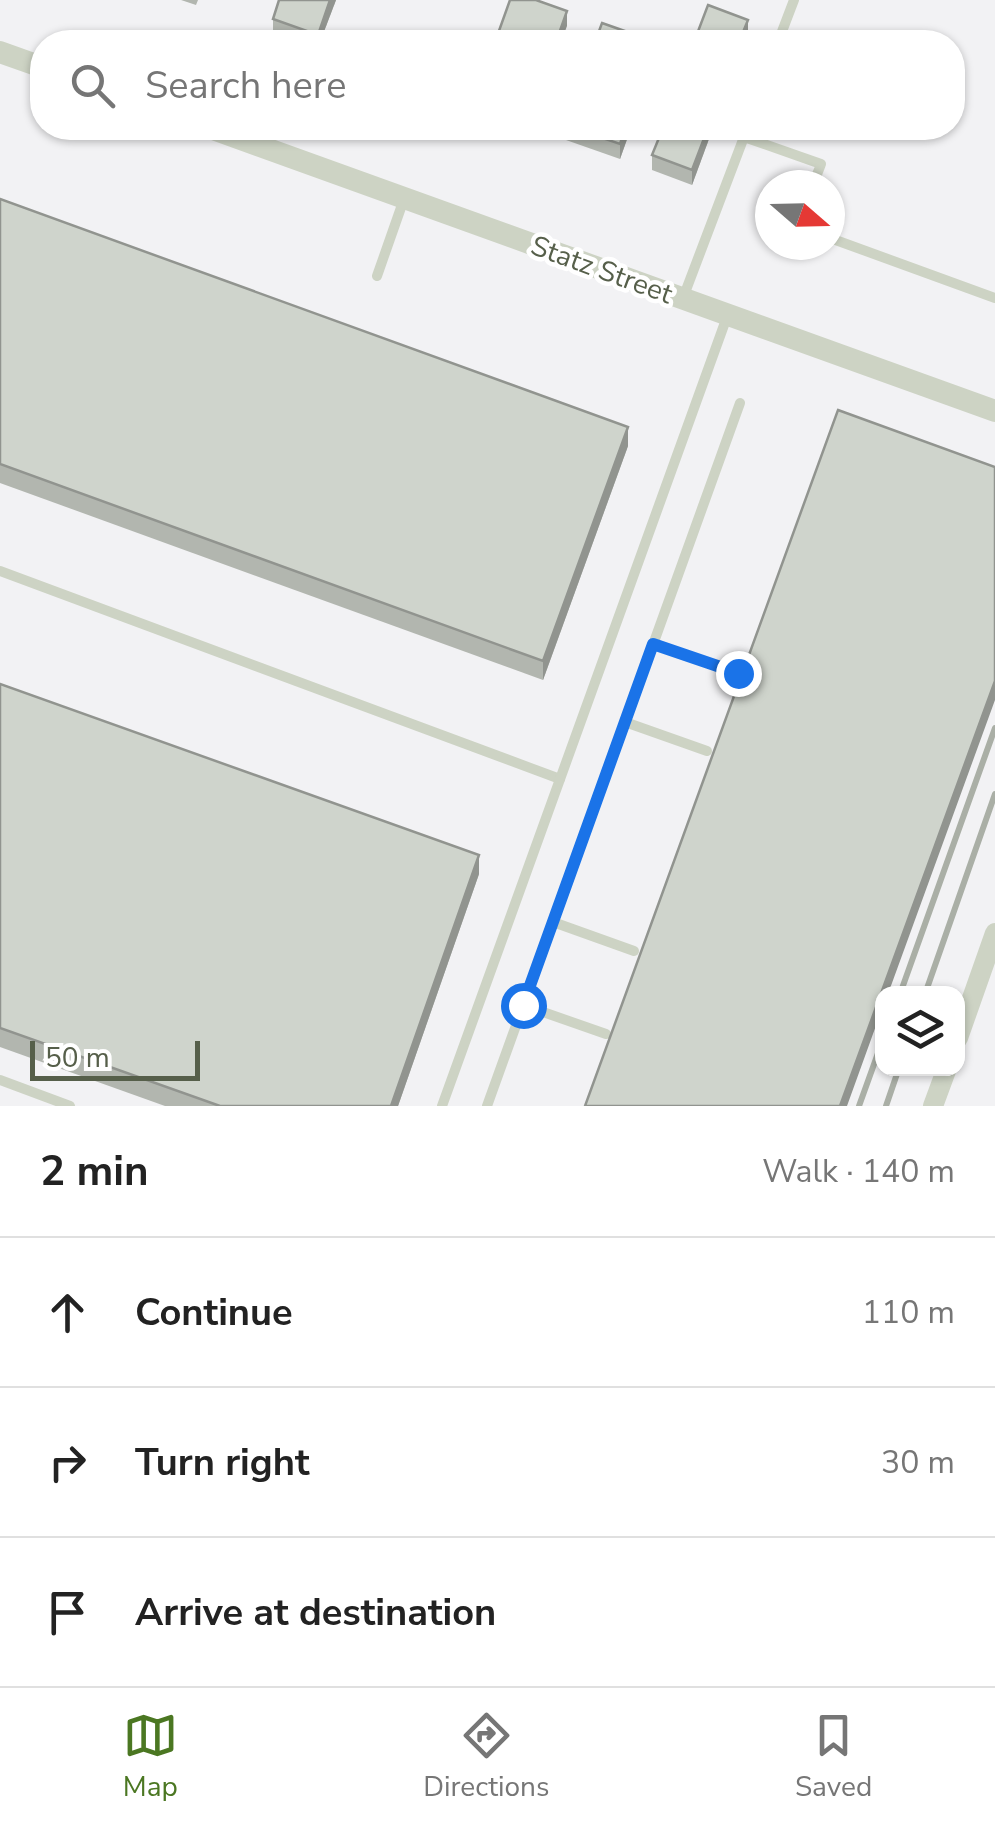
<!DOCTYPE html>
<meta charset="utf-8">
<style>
body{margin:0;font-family:"Nunito Sans",sans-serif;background:#f2f2f2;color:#222}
.controls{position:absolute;right:30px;bottom:30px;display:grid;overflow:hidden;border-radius:20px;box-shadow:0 2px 8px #0004}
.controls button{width:90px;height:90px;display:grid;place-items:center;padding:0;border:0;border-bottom:2px solid #e0e0e0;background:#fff;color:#222;font:50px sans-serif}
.compass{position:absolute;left:755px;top:170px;width:90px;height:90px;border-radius:50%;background:#fff;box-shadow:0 2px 8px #0004;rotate:110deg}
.scale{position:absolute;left:30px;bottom:25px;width:170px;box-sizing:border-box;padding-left:10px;border:5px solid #565f4a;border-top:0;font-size:28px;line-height:35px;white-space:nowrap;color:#565f4a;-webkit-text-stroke:8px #fff;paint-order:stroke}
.stop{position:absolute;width:30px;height:30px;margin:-22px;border:8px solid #1a73e8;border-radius:50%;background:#fff}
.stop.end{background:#1a73e8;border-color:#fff;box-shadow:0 2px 10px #0008}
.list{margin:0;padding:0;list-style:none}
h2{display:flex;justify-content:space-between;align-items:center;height:130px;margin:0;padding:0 40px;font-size:42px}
h2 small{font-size:32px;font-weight:400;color:#767676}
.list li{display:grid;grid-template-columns:65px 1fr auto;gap:30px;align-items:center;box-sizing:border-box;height:150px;padding:0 40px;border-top:2px solid #e0e0e0}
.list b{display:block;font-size:38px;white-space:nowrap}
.list em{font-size:32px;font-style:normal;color:#767676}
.icon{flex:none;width:55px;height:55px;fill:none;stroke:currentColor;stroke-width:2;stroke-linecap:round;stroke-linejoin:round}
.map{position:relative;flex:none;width:995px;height:1106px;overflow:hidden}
.search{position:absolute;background:#fff;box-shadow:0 2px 8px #0004;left:30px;right:30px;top:30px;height:110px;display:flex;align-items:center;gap:25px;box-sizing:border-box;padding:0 35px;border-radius:40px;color:#767676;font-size:38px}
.sheet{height:580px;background:#fff}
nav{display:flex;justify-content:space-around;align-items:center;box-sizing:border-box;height:140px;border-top:2px solid #e0e0e0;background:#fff;font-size:28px;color:#767676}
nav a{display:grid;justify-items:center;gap:5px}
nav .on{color:#4b7722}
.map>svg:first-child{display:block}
</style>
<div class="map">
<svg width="995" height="1106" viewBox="0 0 995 1106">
<rect width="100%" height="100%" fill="#f2f2f4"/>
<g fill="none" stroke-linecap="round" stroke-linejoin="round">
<g stroke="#cdd3c4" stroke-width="10">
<polyline points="778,42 794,0"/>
<polyline points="830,238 995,298"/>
<polyline points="377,276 404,199"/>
<polyline points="683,298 744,137 821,164 813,185"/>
<polyline points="0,571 560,779"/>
<polyline points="653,644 737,673"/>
<polyline points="625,722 707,751"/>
<polyline points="553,922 634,951"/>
<polyline points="523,1005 606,1034"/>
<polyline points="0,1080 70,1106"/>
<polyline points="442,1106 728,314"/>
<polyline points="487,1106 740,403"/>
</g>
<g stroke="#cdd3c4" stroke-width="20">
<polyline points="958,1038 995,933"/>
<polyline points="933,1106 947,1068"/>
</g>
<g stroke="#cdd3c4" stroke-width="22">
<polyline points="0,52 42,67"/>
<polyline points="210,128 995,411"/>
</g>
<g stroke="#aaafa6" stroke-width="6">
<polyline points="900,994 995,728"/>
<polyline points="925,994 995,794"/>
<polyline points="859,1106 882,1042"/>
<polyline points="886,1106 899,1068"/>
</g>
</g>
<g fill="#b2b6af">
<polygon points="181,0 198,0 196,5"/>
<polygon points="279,0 336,0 320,42 298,42 273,33 273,19"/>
<polygon points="566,128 631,128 620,159 566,140"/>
<polygon points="713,128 692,185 652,170 652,155"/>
<polygon points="0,199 628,446 543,680 0,483"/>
<polygon points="0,684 479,874 398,1106 165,1106 0,1047"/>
</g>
<g fill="#91948f">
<polygon points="330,0 336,0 320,42 318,42 318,35"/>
<polygon points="567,11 567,26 561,42 556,42"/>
<polygon points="748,20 748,35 745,42 739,42"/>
<polygon points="625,128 631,128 620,159 620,144"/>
<polygon points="708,128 713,128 692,185 692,170"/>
<polygon points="628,427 628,446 543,680 543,661"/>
<polygon points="995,681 995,700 888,994 882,994 882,1009 847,1106 840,1106"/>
<polygon points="479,855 479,874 398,1106 391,1106"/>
</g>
<g fill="#cfd4cc" stroke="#91948f" stroke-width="2.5">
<polygon points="279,0 330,0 318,35 273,19"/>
<polygon points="510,0 536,0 567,11 556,42 495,42"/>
<polygon points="708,5 748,20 739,42 694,42"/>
<polygon points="602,23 656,42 595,42"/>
<polygon points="573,128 625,128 620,144"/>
<polygon points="663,128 708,128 692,170 652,155"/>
<polygon points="0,199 628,427 543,661 0,464"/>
<polygon points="838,410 995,467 995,681 840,1106 585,1106"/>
<polygon points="0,684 479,855 391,1106 220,1106 0,1028"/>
</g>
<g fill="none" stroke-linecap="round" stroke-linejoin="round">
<polyline stroke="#1a73e8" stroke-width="12" points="523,1005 653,644 738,673"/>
</g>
<g text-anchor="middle" stroke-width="9" stroke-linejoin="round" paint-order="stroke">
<g font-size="28" fill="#565f4a" stroke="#fff">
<text transform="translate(602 269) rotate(20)" y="10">Statz Street</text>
</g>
</g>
</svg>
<div class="controls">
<button><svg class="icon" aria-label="layers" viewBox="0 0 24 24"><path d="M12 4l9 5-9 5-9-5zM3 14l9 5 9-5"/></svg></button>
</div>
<svg class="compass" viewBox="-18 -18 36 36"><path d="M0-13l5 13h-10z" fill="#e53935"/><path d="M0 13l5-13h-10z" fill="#767676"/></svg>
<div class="scale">50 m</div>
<div class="stop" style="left:523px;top:1005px"></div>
<div class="stop end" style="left:738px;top:673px"></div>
<div class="search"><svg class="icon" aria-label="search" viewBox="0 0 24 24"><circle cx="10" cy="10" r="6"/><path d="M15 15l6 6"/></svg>Search here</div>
</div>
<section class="sheet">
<h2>2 min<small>Walk · 140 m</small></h2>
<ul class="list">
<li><svg class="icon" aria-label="ahead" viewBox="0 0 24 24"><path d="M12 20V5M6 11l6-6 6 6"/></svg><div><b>Continue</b></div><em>110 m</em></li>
<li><svg class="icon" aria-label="right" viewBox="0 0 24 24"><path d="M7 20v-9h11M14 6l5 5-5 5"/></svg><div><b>Turn right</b></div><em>30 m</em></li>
<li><svg class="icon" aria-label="arrive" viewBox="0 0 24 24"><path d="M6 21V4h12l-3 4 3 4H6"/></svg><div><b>Arrive at destination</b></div></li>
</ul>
</section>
<nav>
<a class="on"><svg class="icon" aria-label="map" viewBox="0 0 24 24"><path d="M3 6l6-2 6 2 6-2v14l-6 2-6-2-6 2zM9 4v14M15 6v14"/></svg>Map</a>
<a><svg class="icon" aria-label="directions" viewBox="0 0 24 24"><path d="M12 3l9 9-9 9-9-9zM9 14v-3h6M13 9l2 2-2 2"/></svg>Directions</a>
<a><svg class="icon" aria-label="saved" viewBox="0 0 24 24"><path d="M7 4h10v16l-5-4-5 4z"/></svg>Saved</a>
</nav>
